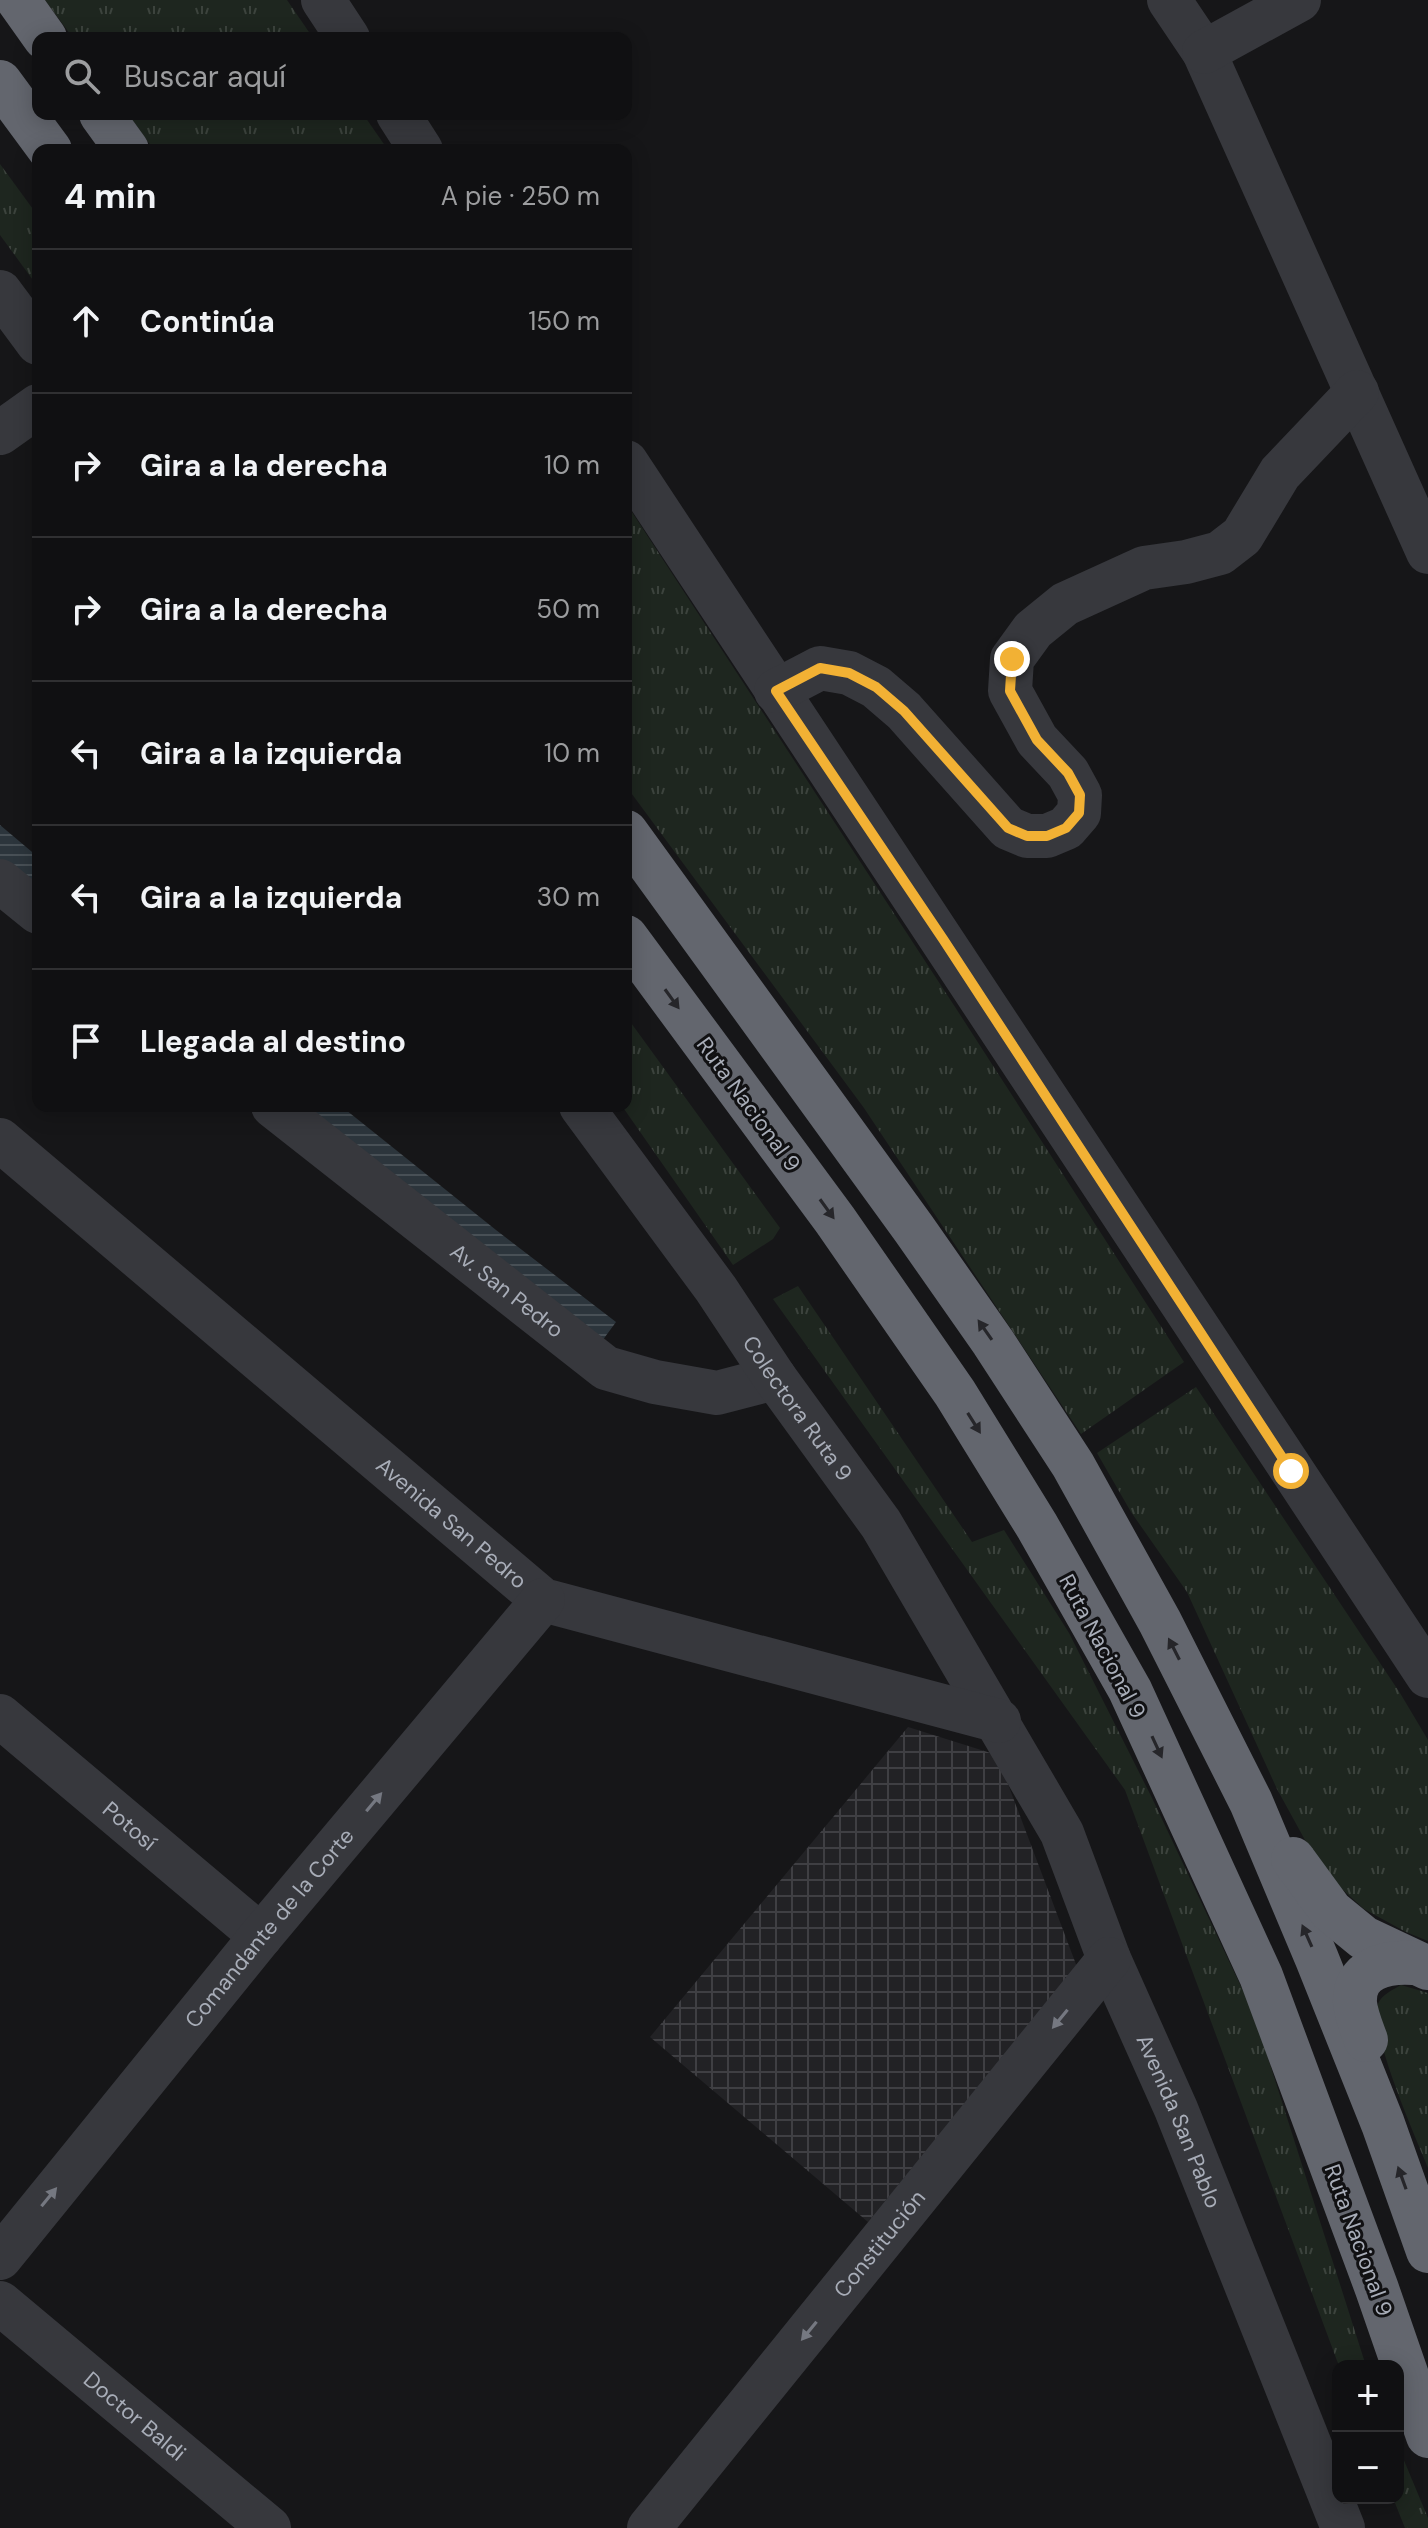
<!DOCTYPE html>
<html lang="es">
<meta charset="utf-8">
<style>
body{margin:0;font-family:"DM Sans",sans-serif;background:#19191b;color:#f1f3f6}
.controls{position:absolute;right:24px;bottom:24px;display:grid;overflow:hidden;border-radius:16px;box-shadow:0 4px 20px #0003}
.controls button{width:72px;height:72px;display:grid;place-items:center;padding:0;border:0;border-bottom:2px solid #303032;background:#101012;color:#f1f3f6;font:40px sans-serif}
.stop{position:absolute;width:24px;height:24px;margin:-18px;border:6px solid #f2b134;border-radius:50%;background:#fff}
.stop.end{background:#f2b134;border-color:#fff;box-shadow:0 2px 8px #0008}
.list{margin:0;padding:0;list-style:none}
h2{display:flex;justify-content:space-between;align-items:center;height:104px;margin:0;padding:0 32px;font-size:34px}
h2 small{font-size:26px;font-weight:400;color:#9c9d9f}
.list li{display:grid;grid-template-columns:52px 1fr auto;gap:24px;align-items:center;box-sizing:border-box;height:144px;padding:0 32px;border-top:2px solid #303032}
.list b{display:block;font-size:30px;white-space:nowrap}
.list em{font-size:26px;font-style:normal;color:#9c9d9f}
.icon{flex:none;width:44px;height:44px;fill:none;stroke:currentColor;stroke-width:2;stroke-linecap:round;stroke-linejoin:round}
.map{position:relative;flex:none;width:1428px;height:2528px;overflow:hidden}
.search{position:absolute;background:#101012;box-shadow:0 4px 20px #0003;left:32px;top:32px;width:600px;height:88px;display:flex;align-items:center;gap:20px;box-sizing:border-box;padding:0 28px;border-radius:16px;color:#9c9d9f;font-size:30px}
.panel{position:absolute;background:#101012;box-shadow:0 4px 20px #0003;left:32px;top:144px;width:600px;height:968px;border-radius:16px}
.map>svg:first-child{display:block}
</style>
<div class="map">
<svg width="1428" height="2528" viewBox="0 0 1428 2528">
<defs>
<pattern id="industrial-grid" width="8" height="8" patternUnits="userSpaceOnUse" patternTransform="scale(2)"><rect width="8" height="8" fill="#222225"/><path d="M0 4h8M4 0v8" fill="none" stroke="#3f3f43"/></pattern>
<pattern id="grass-tufts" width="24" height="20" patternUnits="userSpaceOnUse" patternTransform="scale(2)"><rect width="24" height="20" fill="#1e261f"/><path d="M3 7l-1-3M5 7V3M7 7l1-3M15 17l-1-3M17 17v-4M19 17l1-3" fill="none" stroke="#3c433d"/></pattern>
<pattern id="water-rules" width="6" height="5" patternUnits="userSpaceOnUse" patternTransform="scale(2)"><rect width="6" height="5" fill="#2c353c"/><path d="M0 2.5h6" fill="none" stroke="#485056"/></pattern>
</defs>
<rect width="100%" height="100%" fill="#161618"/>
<polygon fill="url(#industrial-grid)" points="908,1727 997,1755 1077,1967 868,2222 650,2037"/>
<g fill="url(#grass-tufts)">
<polygon points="45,0 287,0 313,38 73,38"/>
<polygon points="128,114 363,114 388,150 154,150"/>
<polygon points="0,164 38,216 38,287 0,235"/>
<polygon points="626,503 957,1010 1184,1362 1081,1434 864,1108 626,786"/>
<polygon points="626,1016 780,1228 773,1239 733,1265 622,1106 626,1106"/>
<polygon points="798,1286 972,1542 1004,1530 1069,1633 1152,1798 1254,2014 1366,2366 1339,2366 1125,1790 773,1299"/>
<polygon points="1196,1387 1400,1693 1428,1740 1428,1941 1406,1932 1364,1909 1322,1871 1277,1789 1187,1592 1131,1512 1097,1453"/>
<path d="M1401,1985L1428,1993V2168C1416,2138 1368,2030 1378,2004C1382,1994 1393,1990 1401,1985Z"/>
<polygon points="1398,2446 1428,2518 1428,2528 1405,2528 1393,2498 1398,2498"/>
</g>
<g fill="url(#water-rules)">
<polygon points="0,825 38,857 38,906 0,874"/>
<polygon points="284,1106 341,1106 496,1230 616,1322 594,1352"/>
</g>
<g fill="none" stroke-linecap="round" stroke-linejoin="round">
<g stroke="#37383d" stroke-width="44">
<polyline points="323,0 348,38"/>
<polyline points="1169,0 1204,52 1428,552"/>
<polyline points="1204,52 1299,0"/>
<polyline points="398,114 421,150"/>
<polyline points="0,292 38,343"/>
<polyline points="0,433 38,406"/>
<polyline points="626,462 1428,1676"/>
<polyline points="776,691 820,668 849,673 876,687 904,711 1008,828 1027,836 1047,836 1066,828 1079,813 1080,795 1068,773 1037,740 1010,691 1012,659 1033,630 1065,604 1144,568 1186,562 1220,553 1242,536 1280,473 1357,392"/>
<polyline points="0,881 38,912"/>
<path id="s1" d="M273,1106L606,1368L655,1382L717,1393L775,1378"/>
<path id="s2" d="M581,1106L716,1289L775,1378L881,1524L1062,1833L1109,1959L1176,2109L1343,2528"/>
<path id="s3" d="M0,1140L543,1600L999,1721"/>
<path id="s4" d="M0,1716L261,1936"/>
<path id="s5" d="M0,2258L261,1936L543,1600"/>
<path id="s6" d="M0,2303L269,2528"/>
<path id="s7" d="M649,2528L1109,1959"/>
</g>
<g stroke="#63666e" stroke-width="44">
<polyline points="18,0 45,38"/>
<polyline points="0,82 50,150"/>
<polyline points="101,114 127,150"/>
<polyline points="626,832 914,1229 993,1342 1073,1465 1160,1622 1251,1802 1317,1959 1383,2124 1428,2251"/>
<polyline points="626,937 835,1220 955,1393 1037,1526 1130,1690 1261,1976 1377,2289 1428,2436"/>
<polyline points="1293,1859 1331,1911 1364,1938 1428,1968"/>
<path d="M1366,2040C1362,2029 1356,2015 1355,2003C1353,1968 1387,1961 1414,1963"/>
</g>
</g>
<defs><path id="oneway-solid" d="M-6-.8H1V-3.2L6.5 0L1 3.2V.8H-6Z" transform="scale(2)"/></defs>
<g fill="#26262a">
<use href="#oneway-solid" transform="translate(672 999) rotate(54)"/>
<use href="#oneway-solid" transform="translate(827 1209) rotate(54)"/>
<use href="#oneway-solid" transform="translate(985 1330) rotate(-125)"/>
<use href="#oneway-solid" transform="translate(974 1423) rotate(58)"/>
<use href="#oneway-solid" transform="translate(1174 1649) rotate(-117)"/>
<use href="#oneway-solid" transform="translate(1157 1747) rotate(65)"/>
<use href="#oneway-solid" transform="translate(1307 1936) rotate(-114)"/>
<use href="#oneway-solid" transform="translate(1402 2178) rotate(-110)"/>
</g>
<g fill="#757881">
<use href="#oneway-solid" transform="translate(374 1802) rotate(-50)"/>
<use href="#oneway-solid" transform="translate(1060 2019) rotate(129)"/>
<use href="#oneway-solid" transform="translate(49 2197) rotate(-51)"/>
<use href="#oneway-solid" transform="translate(809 2331) rotate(129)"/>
</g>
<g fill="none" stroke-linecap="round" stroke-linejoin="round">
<polyline stroke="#f2b134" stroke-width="10" points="1012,659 1010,691 1037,740 1068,773 1080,795 1079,813 1066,828 1047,836 1027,836 1008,828 904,711 876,687 849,673 820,668 776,691 943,939 1291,1471"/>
</g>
<g text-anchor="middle" stroke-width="6" stroke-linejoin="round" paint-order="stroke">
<g font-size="22" fill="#a8adb8" stroke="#111113">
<text transform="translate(749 1104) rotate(54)" y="8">Ruta Nacional 9</text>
<text dy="8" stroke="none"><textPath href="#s1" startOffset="298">Av. San Pedro</textPath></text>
<text dy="8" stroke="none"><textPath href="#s2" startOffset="372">Colectora Ruta 9</textPath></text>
<text dy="8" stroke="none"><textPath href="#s3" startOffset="592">Avenida San Pedro</textPath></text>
<text transform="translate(1103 1646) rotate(62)" y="8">Ruta Nacional 9</text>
<text dy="8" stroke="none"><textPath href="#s4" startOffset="170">Potosí</textPath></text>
<text dy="8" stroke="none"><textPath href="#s5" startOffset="426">Comandante de la Corte</textPath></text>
<text dy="8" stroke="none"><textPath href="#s2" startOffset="1184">Avenida San Pablo</textPath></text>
<text transform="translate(1359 2240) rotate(70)" y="8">Ruta Nacional 9</text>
<text dy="8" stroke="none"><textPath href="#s7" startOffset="366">Constitución</textPath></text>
<text dy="8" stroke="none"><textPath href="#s6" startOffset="176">Doctor Baldi</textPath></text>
</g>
</g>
</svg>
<div class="controls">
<button>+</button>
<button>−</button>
</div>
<div class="stop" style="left:1291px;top:1471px"></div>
<div class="stop end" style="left:1012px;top:659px"></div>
<div class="search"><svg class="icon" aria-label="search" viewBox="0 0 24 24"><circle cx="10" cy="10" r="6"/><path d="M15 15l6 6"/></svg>Buscar aquí</div>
<section class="panel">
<h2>4 min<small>A pie · 250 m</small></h2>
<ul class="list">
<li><svg class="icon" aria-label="ahead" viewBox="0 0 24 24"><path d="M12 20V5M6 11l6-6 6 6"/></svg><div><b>Continúa</b></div><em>150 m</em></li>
<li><svg class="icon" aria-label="right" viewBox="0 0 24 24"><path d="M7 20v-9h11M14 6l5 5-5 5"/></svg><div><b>Gira a la derecha</b></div><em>10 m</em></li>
<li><svg class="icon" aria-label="right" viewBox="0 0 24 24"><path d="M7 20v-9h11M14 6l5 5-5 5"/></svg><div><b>Gira a la derecha</b></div><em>50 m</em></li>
<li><svg class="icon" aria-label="left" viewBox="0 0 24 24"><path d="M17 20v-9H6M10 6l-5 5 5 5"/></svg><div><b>Gira a la izquierda</b></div><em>10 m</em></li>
<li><svg class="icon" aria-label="left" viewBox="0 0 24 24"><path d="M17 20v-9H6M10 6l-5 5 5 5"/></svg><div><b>Gira a la izquierda</b></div><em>30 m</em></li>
<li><svg class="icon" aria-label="arrive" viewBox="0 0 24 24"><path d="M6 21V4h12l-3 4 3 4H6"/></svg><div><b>Llegada al destino</b></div></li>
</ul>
</section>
</div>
